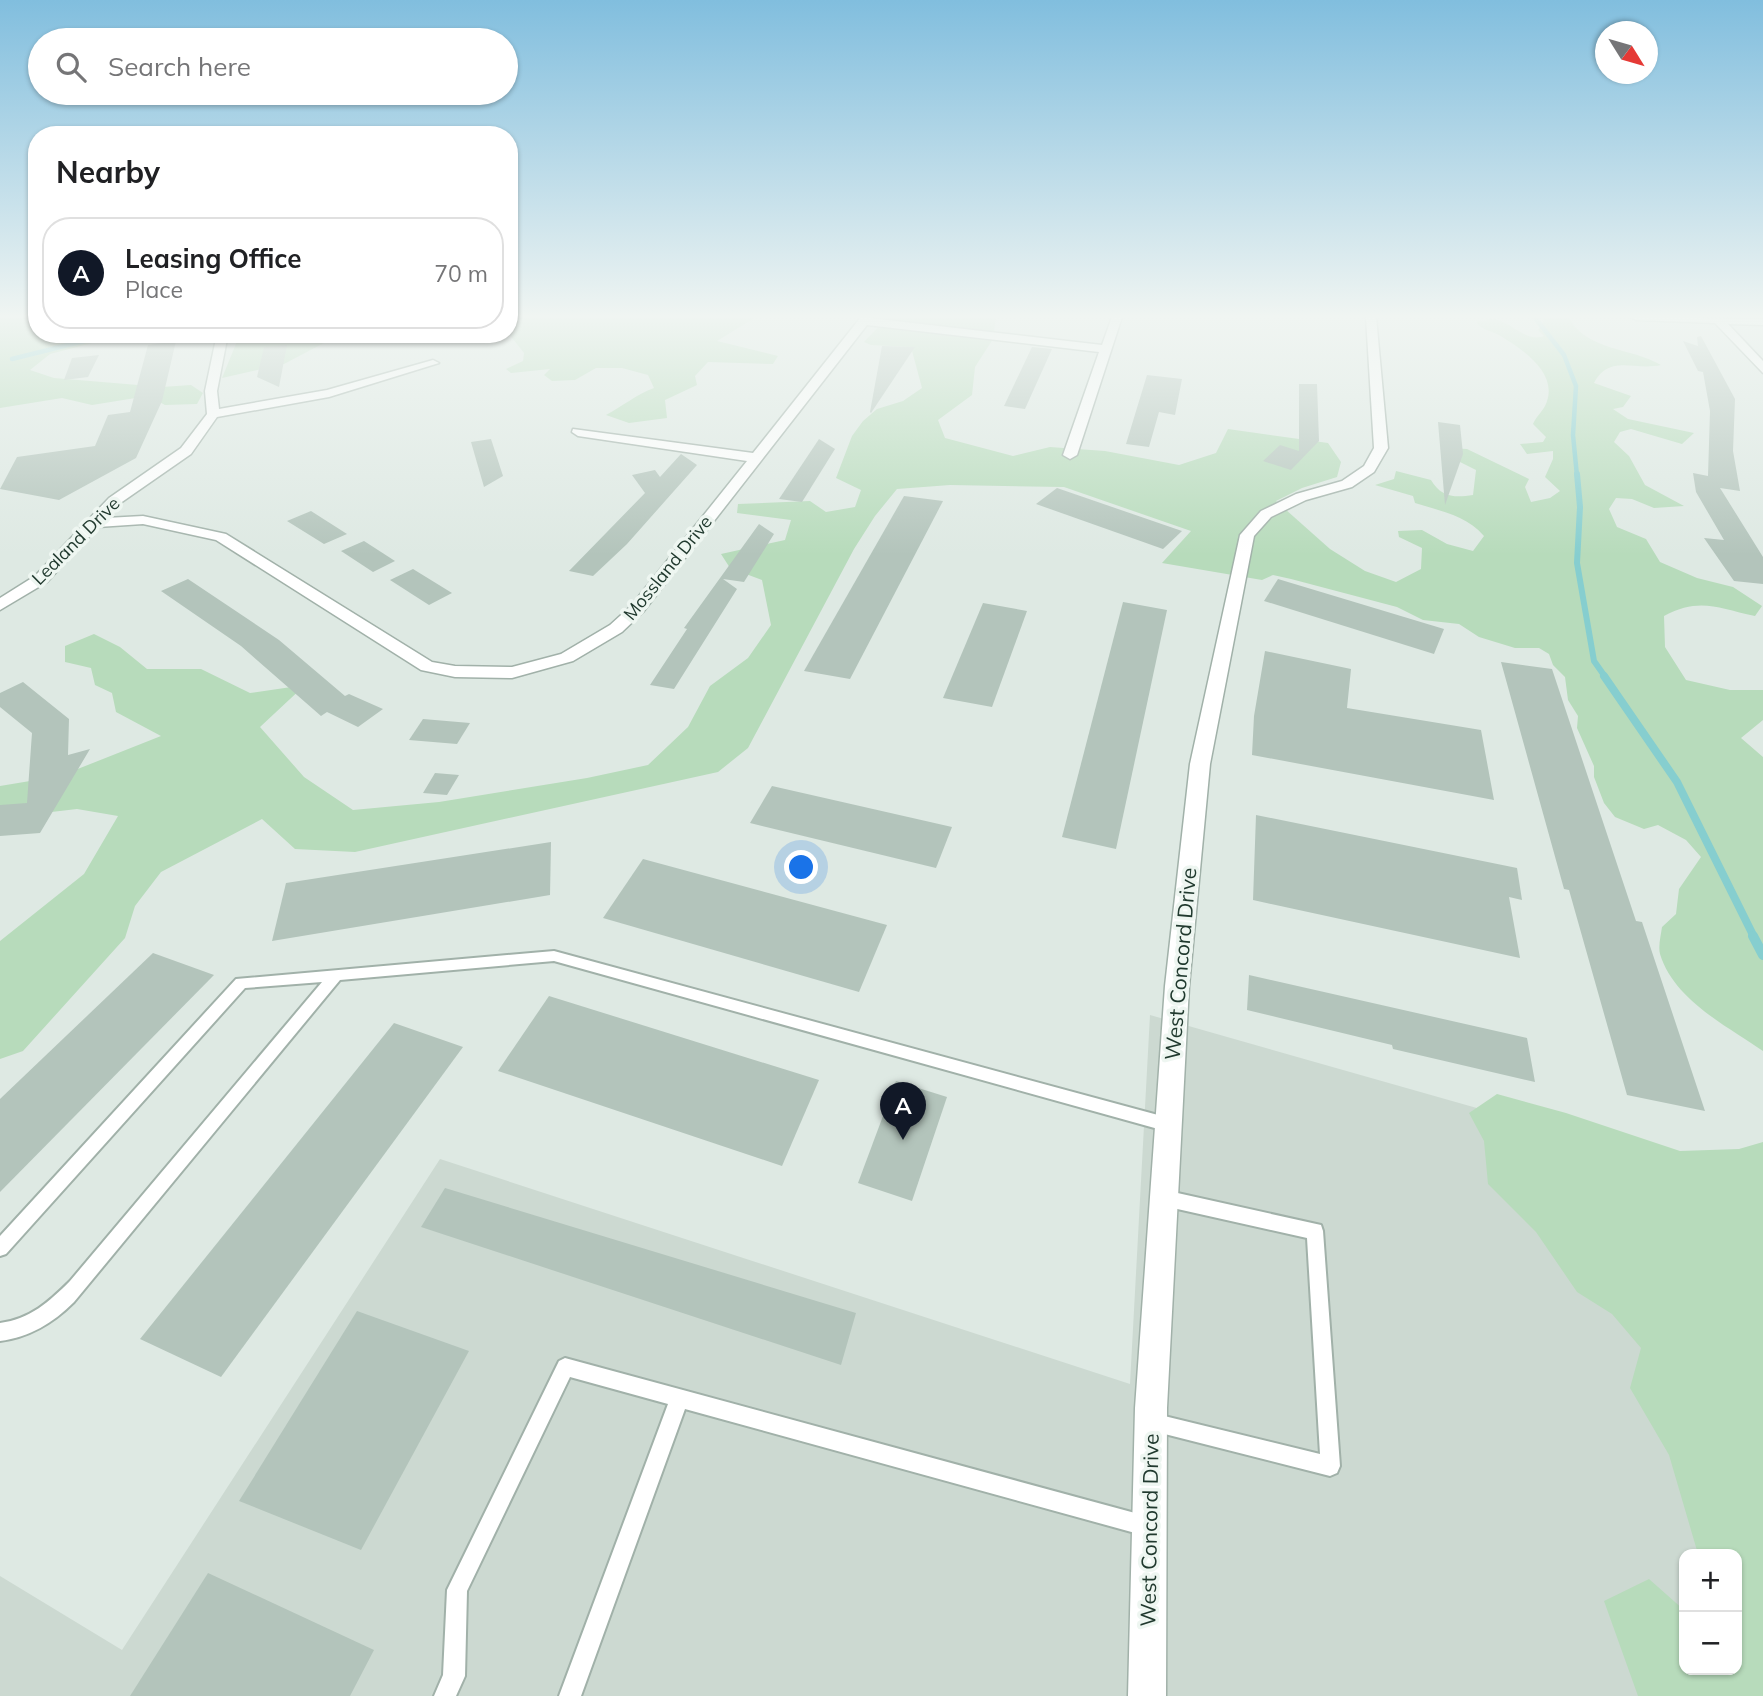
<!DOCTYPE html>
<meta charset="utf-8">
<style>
body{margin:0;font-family:Mulish,sans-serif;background:#f6f6f6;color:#202124}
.controls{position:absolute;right:21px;bottom:21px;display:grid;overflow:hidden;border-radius:14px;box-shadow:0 2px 5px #0004}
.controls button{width:63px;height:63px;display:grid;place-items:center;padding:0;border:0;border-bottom:2px solid #e0e0e0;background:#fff;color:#202124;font:35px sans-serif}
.compass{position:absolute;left:1595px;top:21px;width:63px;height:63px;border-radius:50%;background:#fff;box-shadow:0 2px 5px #0004;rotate:127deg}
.you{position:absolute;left:802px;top:868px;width:24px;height:24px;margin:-18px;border:5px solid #fff;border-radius:50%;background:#1a73e8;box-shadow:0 0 0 10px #1a73e833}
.badge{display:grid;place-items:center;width:46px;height:46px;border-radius:50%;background:#111827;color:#fff;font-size:23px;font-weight:700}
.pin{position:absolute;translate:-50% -58px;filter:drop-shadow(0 2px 4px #0008)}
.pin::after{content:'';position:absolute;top:37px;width:24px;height:21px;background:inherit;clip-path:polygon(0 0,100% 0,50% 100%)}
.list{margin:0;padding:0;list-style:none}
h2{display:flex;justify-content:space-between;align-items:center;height:91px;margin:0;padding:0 28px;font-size:30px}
h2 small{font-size:23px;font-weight:400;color:#757577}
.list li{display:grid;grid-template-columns:46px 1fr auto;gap:21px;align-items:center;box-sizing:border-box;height:112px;margin:0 14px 14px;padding:0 14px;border:2px solid #e0e0e0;border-radius:28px}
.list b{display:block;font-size:26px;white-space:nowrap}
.list p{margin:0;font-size:23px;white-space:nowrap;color:#757577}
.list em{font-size:23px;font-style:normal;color:#757577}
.icon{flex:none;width:38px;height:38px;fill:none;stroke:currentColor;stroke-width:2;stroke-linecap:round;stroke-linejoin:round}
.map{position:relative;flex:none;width:1763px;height:1696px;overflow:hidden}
.search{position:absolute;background:#fff;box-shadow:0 2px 5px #0004;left:28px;top:28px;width:490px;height:77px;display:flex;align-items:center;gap:18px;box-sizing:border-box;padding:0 24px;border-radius:38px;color:#757577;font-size:26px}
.panel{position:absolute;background:#fff;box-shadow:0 2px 5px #0004;left:28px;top:126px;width:490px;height:217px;border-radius:28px}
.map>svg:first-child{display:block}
</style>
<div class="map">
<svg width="1763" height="1696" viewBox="0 0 1763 1696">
<rect width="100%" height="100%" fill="#dee9e3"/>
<polygon fill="#ccd9d1" points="1150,1015 1575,1136 1715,1554 1684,1554 1684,1670 1737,1670 1762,1696 0,1696 0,1576 122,1650 440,1159 1130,1384"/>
<g fill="#b7dbbb">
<polygon points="0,317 37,317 37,334 127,334 50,354 30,370 54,378 162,387 191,385 203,393 197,404 165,405 148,396 92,405 62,398 0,408"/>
<path d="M509,317H756L717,341L778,356L773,364L708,362L695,376L697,385L665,400L667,418L629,423L606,415C623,406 637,394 654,388L648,375L622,368H596L575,380L552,381L544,375L550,369L511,373L506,369L523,361L524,353L509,334Z"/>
<path d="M888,317H996L993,339L975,367L972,395L938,420L945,438L1013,456L1050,447L1105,451L1179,465L1216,453L1228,429L1328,443L1341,462L1337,477L1302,488L1276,501L1330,549L1365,571L1396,582L1421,569L1422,548L1399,537L1398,531L1422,530L1447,544L1473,551L1484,536C1466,515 1440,511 1415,503L1413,496L1375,485L1394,479L1396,471L1431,480C1441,497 1454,498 1473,495L1476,470L1446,455L1449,448L1467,449L1529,479L1525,487L1531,502L1550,498L1560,491L1545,477L1553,459V451L1527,454L1520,444L1543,442L1546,437L1533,424C1536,417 1541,413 1545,406C1561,374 1522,349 1499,335C1490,330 1483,331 1476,322C1482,321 1489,319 1494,319C1512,322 1526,343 1544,336L1538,330L1544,321L1542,317H1568C1588,352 1631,347 1661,365C1633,371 1610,354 1594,383L1631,396L1623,407L1613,409L1628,419L1694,433L1682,444L1631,429L1620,432L1614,442L1629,456L1645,485L1684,506L1654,508L1632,499L1616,498L1609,509L1617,527L1646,539L1660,562L1697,578L1733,587L1762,606L1755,616C1717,608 1700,597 1664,616L1665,647L1686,680L1730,690H1763V720L1741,738L1763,757V1051C1727,1026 1674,1000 1660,954C1658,946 1661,935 1662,927L1676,914L1679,889L1701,857L1686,840L1658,825L1644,829L1615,817L1604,803L1594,777V766L1577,728L1578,716L1568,700L1565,677L1553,665L1549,654L1539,648H1515L1479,637L1459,624L1423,620L1397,607L1291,579L1273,575L1262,580L1162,563L1191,531L1064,487L950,485L897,489L875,516L854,549L748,748L718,772L355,852L295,849L262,819L161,872L135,906L125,938L23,1051L0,1059V941L84,874L118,816L77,809L0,818V786L60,776L161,736L116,712L112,693L95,685L91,668L65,662V646L94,634L120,647L147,669H201L250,693L305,685L260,727L304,777L353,810L439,802L587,778L648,765L688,727L710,686L748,658L771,625L762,580L730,568L721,554L785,540L791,520L737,513L738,504L810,501L826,512L855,507L861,490L836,478L852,436L863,421L877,409L903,401L922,388L911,347L871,345L864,342Z"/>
<polygon points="240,334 341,334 284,364 222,378"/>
<polygon points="1497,1094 1566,1113 1680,1151 1739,1149 1763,1142 1763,1696 1638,1696 1604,1601 1649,1579 1684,1610 1684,1670 1737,1670 1737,1554 1698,1554 1669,1455 1630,1388 1641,1348 1612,1314 1577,1292 1536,1232 1488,1184 1484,1141 1469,1113"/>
</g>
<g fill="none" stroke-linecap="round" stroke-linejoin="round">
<g stroke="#86cecf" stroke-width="4.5">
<polyline points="509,318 520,317"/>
<polyline points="1536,319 1564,355 1576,386 1573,435 1577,476"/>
<polyline points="12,359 112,334"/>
</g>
<polyline stroke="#86cecf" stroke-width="6" points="1577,474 1580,507 1577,563 1594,661 1606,678"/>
<polyline stroke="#86cecf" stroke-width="8" points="1604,676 1677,782 1754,937"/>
<polyline stroke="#86cecf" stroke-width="10" points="1753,936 1763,955"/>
</g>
<g fill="#b3c4bb">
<polygon points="1701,336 1735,399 1733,451 1740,491 1720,488 1763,557 1763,584 1734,581 1704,538 1724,540 1696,492 1693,473 1708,476 1710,411 1703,372 1698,371 1683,341 1698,346 1697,337"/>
<polygon points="176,341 162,401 136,458 59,500 0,489 17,457 95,446 108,415 130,412 148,345"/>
<polygon points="287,345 279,387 257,377 264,347"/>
<polygon points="882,346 915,347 871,413 870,412"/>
<polygon points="1032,347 1052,349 1025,409 1004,406"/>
<polygon points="99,355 88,377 64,380 72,358"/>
<polygon points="1147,375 1182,379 1175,415 1159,412 1149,447 1126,444"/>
<polygon points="1299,384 1317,384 1319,441 1291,470 1263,461 1280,445 1299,451"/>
<polygon points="1438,422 1460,425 1463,454 1445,505"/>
<polygon points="491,439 503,476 484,487 471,442"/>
<polygon points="819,439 835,449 802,502 779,499"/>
<polygon points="681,454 697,465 627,544 593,576 569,571 645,493 632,475 655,470 660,477"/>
<polygon points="1057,488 1182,531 1163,549 1036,504"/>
<polygon points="904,496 943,501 850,679 804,671"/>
<polygon points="311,511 347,534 324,544 287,521"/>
<polygon points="759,524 774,534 744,582 723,579 737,589 674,689 650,685 687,629 684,628"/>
<polygon points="364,541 395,561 373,572 341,551"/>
<polygon points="413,569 452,593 429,605 390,580"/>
<polygon points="188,579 279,640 345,696 349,694 383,709 358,727 327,712 321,716 241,646 161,591"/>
<polygon points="1278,579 1444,629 1434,654 1264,601"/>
<polygon points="1123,602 1167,610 1116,849 1062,837"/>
<polygon points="983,603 1027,611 992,707 943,698"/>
<polygon points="1265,651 1351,669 1347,708 1481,730 1494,800 1252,755 1254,716"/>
<polygon points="1501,662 1552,669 1636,921 1642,922 1705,1111 1627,1095 1569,890 1564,889"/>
<polygon points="23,682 69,719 68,755 90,749 40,833 0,836 0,805 27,803 32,733 0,707 0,693"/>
<polygon points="423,719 470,723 457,744 409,740"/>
<polygon points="435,773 459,775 447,795 423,793"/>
<polygon points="772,786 952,827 936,868 750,823"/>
<polygon points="1256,815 1517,868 1522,900 1509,897 1520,958 1253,900"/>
<polygon points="551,842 550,895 272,941 286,883"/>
<polygon points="643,859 887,925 859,992 603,918"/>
<polygon points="153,953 214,975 0,1192 0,1099"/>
<polygon points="1249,975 1527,1038 1535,1082 1393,1049 1392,1045 1247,1010"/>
<polygon points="549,996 819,1080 782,1166 498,1071"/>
<polygon points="394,1023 463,1047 221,1377 140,1339"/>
<polygon points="896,1081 947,1097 912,1201 858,1183"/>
<polygon points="445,1188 856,1313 841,1365 421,1227"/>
<polygon points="357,1311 469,1351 361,1550 239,1501"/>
<polygon points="208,1573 374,1650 350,1696 130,1696"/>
</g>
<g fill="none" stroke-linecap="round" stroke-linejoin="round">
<defs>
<g id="lane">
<path d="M554,951L1169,1118L1174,1120L1177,1125L1174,1130L1169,1132L554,961L340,980L74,1302C53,1323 30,1337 0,1341V1323C30,1319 49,1302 70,1281L322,982L245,988L6,1254L0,1256V1236L236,979Z"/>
<polygon points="1164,1190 1321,1225 1323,1231 1340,1466 1337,1473 1330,1476 1145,1429 1143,1422 1145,1415 1152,1413 1320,1454 1307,1238 1164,1206 1158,1204 1156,1198 1158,1192"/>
<polygon points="565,1358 1146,1516 1153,1519 1156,1526 1153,1533 1146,1536 685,1409 581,1696 559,1696 668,1404 570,1377 467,1591 465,1676 456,1696 434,1696 443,1675 447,1590 559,1361"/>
</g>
<g id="street">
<polygon points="861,317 1102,345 1112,317 1122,317 1077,455 1070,459 1063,455 1099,352 867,325 643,612 622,632 573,661 512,678 455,677 421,670 216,540 143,524 98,527 47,582 0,610 0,598 35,576 109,498 181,448 207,414 205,391 217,334 228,334 217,391 219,409 327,390 433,360 439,363 329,397 217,417 191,454 119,504 106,518 143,516 226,534 432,662 455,666 512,667 561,654 610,625 631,606 747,461 578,436 572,432 573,429 753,453"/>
<polygon points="1366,317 1376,317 1388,448 1374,472 1352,487 1306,500 1271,517 1254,536 1210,764 1189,986 1167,1408 1166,1696 1128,1696 1135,1408 1165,986 1190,764 1240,535 1261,511 1296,494 1342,481 1364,466 1374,448"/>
<polygon points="1631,317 1763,319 1763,325 1728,324 1763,361 1763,373 1715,323 1636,320"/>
</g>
</defs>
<use href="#lane" stroke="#a1b1a9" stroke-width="4"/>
<use href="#street" stroke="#a1b1a9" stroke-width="3"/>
<use href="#lane" fill="#fff" fill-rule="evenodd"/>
<use href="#street" fill="#fff" fill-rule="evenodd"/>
</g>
<linearGradient id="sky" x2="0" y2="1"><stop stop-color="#81bede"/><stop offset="0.57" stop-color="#f0f5f2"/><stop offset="1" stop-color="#f0f5f2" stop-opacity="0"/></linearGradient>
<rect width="1763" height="555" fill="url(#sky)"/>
<g text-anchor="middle" stroke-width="7" stroke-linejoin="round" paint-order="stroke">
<g font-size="18" fill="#20392e" stroke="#eef6f1">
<text transform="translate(76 541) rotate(-45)" y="6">Lealand Drive</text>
<text transform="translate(668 568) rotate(-51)" y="6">Mossland Drive</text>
</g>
<g font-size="21" fill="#20392e" stroke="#eef6f1">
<text transform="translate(1181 964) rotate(-85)" y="7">West Concord Drive</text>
<text transform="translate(1150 1530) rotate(-89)" y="7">West Concord Drive</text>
</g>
</g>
</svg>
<div class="controls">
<button>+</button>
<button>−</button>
</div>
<svg class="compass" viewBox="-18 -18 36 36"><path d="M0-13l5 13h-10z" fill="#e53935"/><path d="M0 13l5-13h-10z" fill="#757577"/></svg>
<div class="you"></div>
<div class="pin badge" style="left:903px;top:1140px">A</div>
<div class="search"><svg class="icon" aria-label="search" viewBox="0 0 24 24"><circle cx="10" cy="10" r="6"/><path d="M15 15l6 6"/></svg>Search here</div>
<section class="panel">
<h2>Nearby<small></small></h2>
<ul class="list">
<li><span class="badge">A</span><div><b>Leasing Office</b><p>Place</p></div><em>70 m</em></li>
</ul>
</section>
</div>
